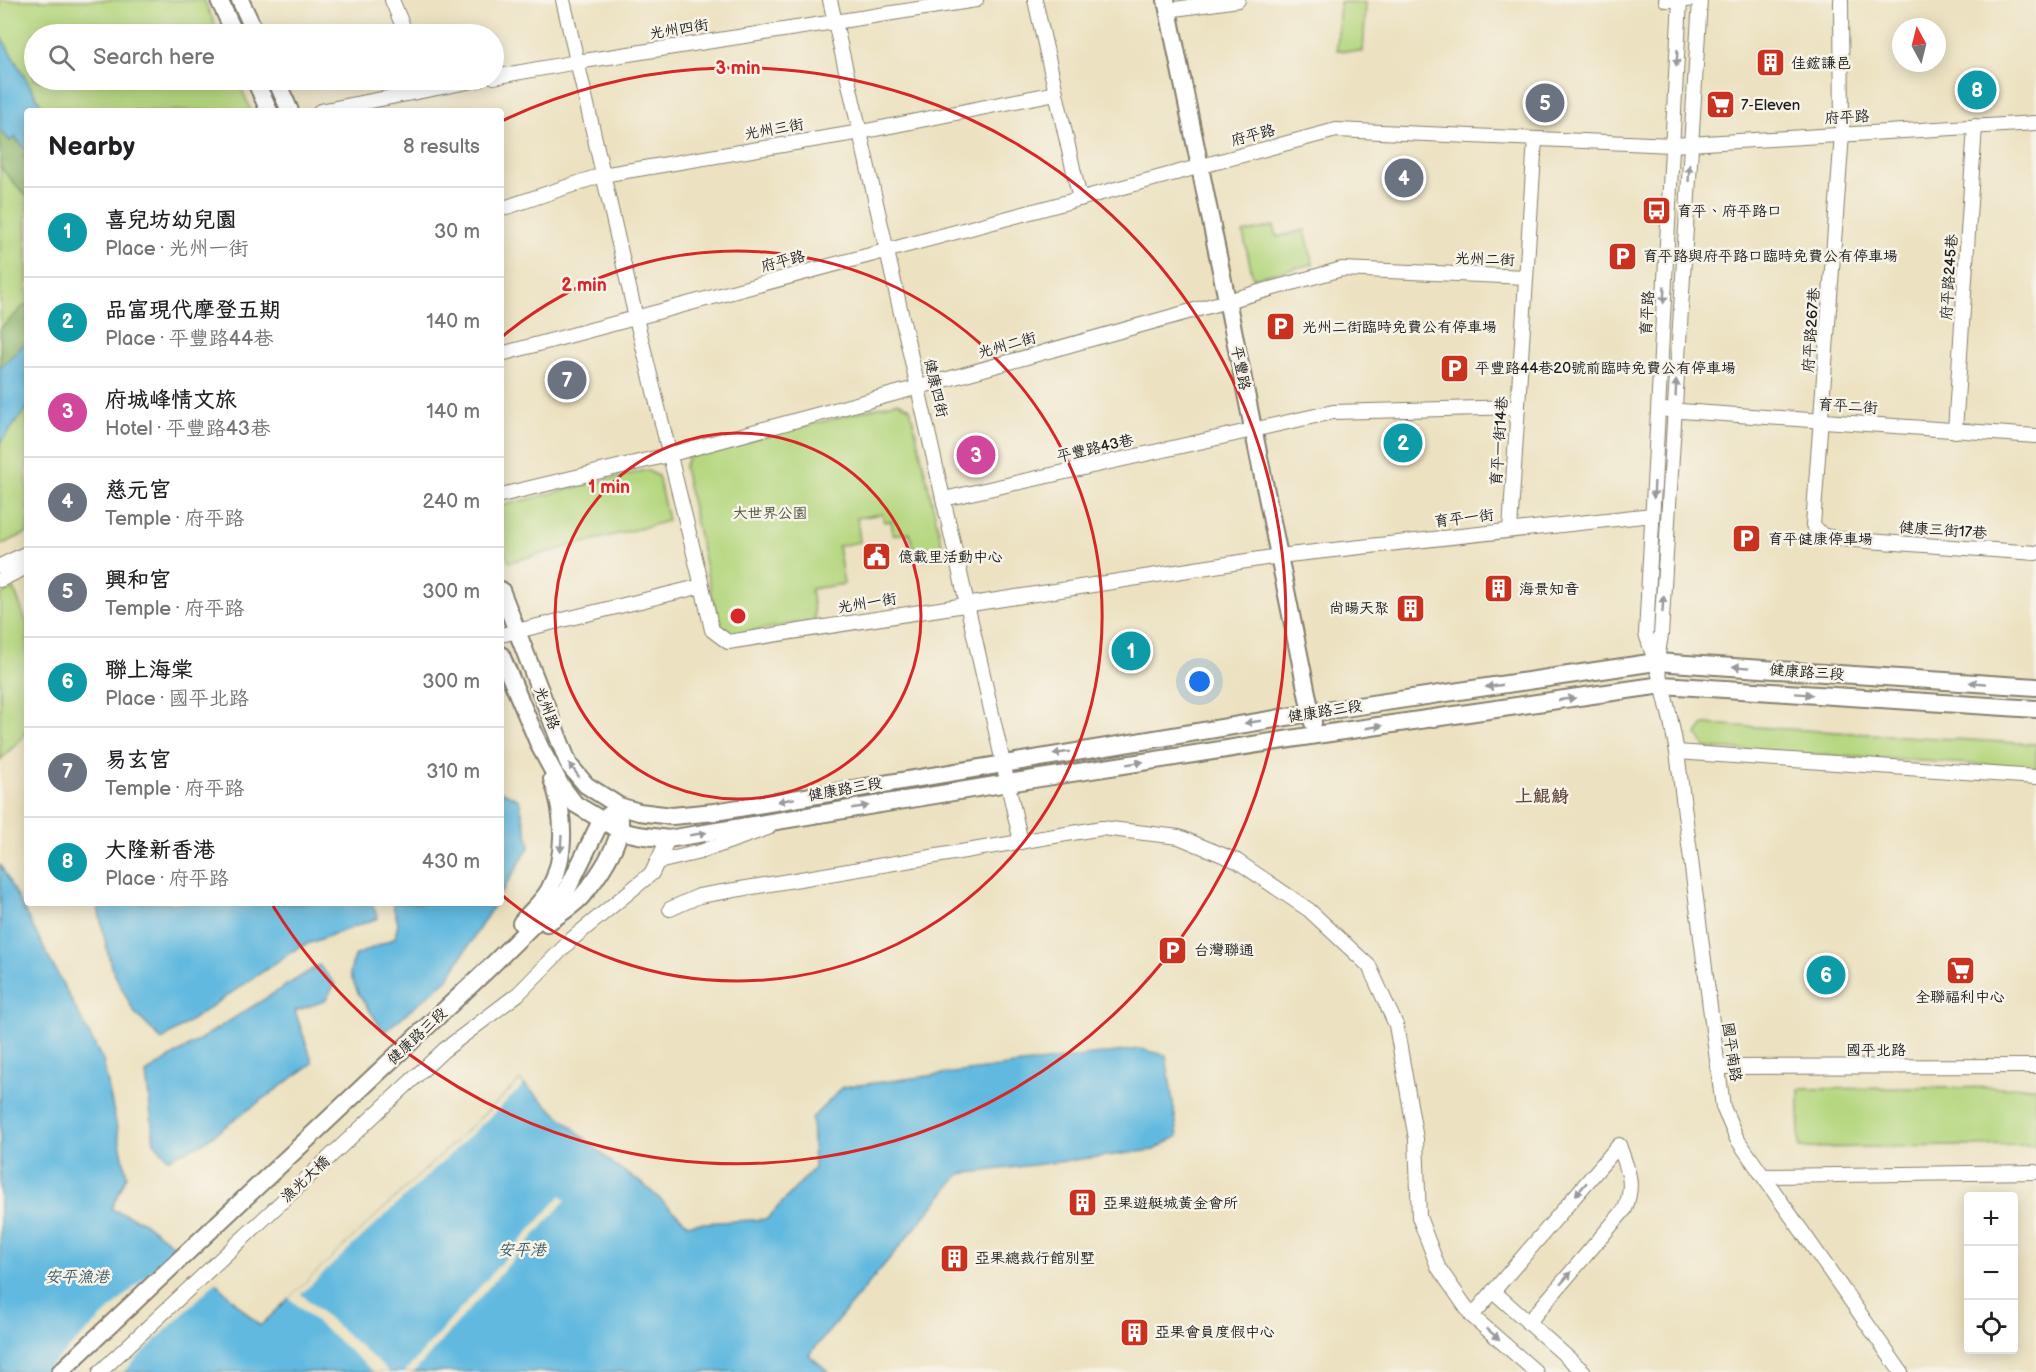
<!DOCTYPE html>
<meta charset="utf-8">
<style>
body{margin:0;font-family:"Balsamiq Sans","LXGW WenKai TC",sans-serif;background:#f6f6f6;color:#202124}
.controls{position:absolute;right:18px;bottom:18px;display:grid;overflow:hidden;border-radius:6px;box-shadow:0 3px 15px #0003}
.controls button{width:54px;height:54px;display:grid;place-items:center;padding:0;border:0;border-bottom:2px solid #e0e0e0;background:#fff;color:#202124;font:30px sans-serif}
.compass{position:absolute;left:1892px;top:18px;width:54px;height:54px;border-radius:50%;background:#fff;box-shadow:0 3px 15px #0003;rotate:353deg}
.you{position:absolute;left:1200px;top:682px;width:21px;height:21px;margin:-15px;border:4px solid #fff;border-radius:50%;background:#1a73e8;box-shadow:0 0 0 9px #1a73e833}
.badge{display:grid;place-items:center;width:39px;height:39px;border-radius:50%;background:#b45309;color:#fff;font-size:20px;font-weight:700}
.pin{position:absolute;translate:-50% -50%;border:3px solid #fff;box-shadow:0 2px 6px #0006}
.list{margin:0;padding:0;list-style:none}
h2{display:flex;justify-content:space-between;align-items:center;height:78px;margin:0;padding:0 24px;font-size:26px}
h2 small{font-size:20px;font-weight:400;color:#757577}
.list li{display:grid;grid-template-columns:39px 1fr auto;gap:18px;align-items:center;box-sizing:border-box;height:90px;padding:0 24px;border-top:2px solid #e0e0e0}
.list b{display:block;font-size:22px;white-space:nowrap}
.list p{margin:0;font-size:20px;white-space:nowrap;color:#757577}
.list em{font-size:20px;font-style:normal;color:#757577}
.icon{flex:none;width:33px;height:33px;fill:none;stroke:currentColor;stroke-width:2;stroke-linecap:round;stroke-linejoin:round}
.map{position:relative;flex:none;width:2036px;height:1372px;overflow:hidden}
.search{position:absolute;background:#fff;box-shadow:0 3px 15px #0003;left:24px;top:24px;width:480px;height:66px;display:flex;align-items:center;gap:15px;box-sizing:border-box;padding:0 21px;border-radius:33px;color:#757577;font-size:22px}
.panel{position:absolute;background:#fff;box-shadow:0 3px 15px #0003;left:24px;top:108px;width:480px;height:798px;border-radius:6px}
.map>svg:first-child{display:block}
</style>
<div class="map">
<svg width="2036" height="1372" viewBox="0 0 2036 1372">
<rect width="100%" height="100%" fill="#f7f3e8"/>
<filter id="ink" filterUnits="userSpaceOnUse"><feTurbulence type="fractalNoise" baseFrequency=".0167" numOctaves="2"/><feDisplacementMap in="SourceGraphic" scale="12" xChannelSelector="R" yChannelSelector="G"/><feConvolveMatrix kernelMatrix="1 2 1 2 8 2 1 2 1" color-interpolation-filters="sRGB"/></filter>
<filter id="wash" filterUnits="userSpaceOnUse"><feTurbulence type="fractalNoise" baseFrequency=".008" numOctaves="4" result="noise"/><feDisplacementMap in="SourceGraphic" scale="24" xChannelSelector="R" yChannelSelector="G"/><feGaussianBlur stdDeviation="1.35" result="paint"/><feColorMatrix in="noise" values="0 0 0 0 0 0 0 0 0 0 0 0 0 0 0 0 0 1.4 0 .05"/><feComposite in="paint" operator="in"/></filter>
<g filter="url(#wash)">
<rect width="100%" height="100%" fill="#ece2c1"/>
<g fill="#b5d77f" stroke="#687a4e" stroke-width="1.5">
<polygon points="0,0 204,0 219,34 34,34 34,80 238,80 251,111 27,111 27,533 0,545"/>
<polygon points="1340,2 1366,3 1363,52 1337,50"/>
<polygon points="1274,226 1277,237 1305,230 1313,264 1253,278 1243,233"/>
<polygon points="898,402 910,408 945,557 915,561 910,533 893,535 891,521 884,522 882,514 857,518 860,542 838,546 844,584 811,589 815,620 729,635 719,628 684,467 689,456"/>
<polygon points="646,470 658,476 668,521 509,562 501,543 501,506"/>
<polygon points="14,589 27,624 27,729 23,737 0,760 0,595"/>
<polygon points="1705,724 2036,744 2036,768 1706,748 1697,734"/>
<polygon points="2036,1087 2036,1145 1799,1148 1799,1089"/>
</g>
<g fill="#90b86e" stroke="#566a45" stroke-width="1.5">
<polygon points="0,130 10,141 14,137 27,151 23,156 27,161 27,197 0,167"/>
<polygon points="27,303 27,342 0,368 0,329"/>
</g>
<g fill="#62b9df" stroke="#3f6a7e" stroke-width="1.5">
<polygon points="0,35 42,106 37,111 27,111 27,151 15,137 10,141 0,130"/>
<polygon points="27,342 27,408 0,443 0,368"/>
<polygon points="501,791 519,800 530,846 501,893"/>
<polygon points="0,864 103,1061 127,1176 111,1209 142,1221 168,1241 199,1266 260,1326 520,1081 618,1168 642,1183 688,1224 767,1219 814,1168 812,1118 843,1087 1140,1049 1166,1055 1178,1136 1154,1150 960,1174 809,1355 829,1372 0,1372"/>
<polygon points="97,903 372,903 378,918 299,947 162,1040 134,1012 111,967"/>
<polygon points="392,903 495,903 447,980 384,1032 358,993 350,974 354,956 395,938 398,923"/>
<polygon points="319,965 335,984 325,1001 295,1011 313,1063 201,1144 168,1158 154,1142 146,1073"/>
</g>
<g fill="#ece2c1">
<polygon points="520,1081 524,1085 301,1294 389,1372 374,1372 289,1298"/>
<polygon points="561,1195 566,1200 563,1203 414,1372 405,1372"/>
<polygon points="179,1245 218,1280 123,1372 44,1372"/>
</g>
</g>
<g filter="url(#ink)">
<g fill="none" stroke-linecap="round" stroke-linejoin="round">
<defs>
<g id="minor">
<polyline points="392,0 406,34"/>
<polyline points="563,0 636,318 702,586"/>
<polyline points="830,0 1021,842"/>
<polyline points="1035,0 1080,199"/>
<polyline points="1666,0 1688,0"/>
<path d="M1680,0L1646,634C1660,673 1670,712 1677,752L1723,1107L1737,1139L1901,1372"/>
<polyline points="1841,0 1842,134 1813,525 1822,535 1840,539 2036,553"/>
<polyline points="1168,10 1238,0"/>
<polyline points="494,77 577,62 976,0"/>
<polyline points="320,111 478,80"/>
<polyline points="501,209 602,175 861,132 1056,93"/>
<polyline points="501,354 1336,130 1672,145 2036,123"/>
<polyline points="1667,410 2036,436"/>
<polyline points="1955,431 1975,126"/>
<polyline points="501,495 668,455 919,387 1342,269 1526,277"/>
<polyline points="944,499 1333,412 1518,407"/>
<polyline points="1510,530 1535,139"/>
<polyline points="0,566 27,553"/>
<polyline points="0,580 27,567"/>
<polyline points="501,635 702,586 712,630 728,642 1279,556 1652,515"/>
<polyline points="1657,660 1661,635 1700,0"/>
<polyline points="1677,752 2036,777"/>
<polyline points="658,862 700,852 768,828"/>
<polyline points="670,909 699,896 1102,828 1179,837 1237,861 1309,910 1369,966 1396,1025 1416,1139 1419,1217 1438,1267 1472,1316"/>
<polyline points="1717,1067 2036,1066"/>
<polyline points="1763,1176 2036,1172"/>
<polyline points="1493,1291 1584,1372"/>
<path d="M1528,1323L1625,1209C1635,1182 1628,1171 1619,1145L1472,1316L1536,1372"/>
<polyline points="100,1372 444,1050 518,994 572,939 652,873 668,839"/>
</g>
<g id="tertiary">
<polyline points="219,0 235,34"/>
<polyline points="240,0 256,34"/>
<polyline points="1166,0 1313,723"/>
<polyline points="255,80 269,111"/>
<polyline points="276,80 290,111"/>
<polyline points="501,590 569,765 586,785 619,806 639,812 672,816 715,812 1311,713 1656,662 2036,687"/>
<polyline points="501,655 540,747 560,784 575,804 620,831 638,835 668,839 1008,783 1316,735 1662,685 2036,709"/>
<path d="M521,923C530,912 542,902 549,890C567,857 565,813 552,779"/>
<path d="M547,923C558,915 572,907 581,897C597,879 621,844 620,821"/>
<polyline points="60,1372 487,970 566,892 601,821 610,814"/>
</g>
</defs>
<use href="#minor" stroke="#847f6e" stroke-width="16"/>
<use href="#tertiary" stroke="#847f6e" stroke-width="20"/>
<use href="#minor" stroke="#fff" stroke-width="14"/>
<use href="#tertiary" stroke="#fff" stroke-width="16"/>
</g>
<defs><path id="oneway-solid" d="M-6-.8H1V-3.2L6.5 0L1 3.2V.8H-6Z" transform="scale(1.5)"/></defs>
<g fill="#999">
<use href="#oneway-solid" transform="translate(1677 58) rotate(93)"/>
<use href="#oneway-solid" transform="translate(1689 173) rotate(-87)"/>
<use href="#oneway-solid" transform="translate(1664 295) rotate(93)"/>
<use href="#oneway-solid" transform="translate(1676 388) rotate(-87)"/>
<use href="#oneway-solid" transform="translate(1654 490) rotate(93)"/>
<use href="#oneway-solid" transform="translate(1663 604) rotate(-86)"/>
<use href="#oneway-solid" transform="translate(1741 667) rotate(-176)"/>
<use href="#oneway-solid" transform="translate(1978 683) rotate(-176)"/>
<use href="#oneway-solid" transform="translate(1494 686) rotate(172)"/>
<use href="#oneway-solid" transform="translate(1804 694) rotate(4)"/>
<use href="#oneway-solid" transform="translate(1567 699) rotate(-8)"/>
<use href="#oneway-solid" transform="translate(1253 722) rotate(171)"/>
<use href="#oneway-solid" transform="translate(1374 727) rotate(-8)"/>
<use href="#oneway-solid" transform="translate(1061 753) rotate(171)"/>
<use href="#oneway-solid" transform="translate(1135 763) rotate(-9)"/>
<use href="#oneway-solid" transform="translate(574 770) rotate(-126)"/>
<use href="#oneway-solid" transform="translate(786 800) rotate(170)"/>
<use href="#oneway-solid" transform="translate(860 807) rotate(-9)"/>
<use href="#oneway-solid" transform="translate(698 834) rotate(-9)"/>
<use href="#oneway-solid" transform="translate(561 844) rotate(93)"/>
<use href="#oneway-solid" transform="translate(1581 1189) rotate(131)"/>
<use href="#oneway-solid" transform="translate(1566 1278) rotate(-49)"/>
<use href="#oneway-solid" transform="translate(1493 1334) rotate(41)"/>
</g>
</g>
<g fill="none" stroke="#d62828" stroke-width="3">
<circle cx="738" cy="616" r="183"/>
<path d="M503 336A365 365 0 1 1 503 896"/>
<path d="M502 121A548 548 0 1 1 273 906"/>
</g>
<defs>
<symbol id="building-square" viewBox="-11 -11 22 22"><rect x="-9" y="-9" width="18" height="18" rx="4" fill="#c8321e" stroke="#f7f3e8"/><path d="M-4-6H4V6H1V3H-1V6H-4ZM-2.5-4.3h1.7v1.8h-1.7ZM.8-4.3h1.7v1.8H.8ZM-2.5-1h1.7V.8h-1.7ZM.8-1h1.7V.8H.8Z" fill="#fff"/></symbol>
<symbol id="supermarket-square" viewBox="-11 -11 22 22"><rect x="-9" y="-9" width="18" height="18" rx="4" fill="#c8321e" stroke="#f7f3e8"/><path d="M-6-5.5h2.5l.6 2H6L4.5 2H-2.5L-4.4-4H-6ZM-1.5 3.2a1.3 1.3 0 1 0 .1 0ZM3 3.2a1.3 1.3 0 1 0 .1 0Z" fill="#fff"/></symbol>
<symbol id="bus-square" viewBox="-11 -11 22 22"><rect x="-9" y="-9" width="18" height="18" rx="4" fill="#c8321e" stroke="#f7f3e8"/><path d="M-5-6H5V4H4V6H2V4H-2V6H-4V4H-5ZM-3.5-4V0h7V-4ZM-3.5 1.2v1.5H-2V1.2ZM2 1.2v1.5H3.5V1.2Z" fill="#fff"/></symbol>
<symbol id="parking-square" viewBox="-11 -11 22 22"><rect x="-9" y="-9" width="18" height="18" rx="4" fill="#c8321e" stroke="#f7f3e8"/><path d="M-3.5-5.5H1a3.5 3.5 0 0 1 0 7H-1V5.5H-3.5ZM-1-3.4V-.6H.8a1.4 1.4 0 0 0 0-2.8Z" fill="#fff"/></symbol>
<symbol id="civic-square" viewBox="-11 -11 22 22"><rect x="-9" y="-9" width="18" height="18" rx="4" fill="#c8321e" stroke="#f7f3e8"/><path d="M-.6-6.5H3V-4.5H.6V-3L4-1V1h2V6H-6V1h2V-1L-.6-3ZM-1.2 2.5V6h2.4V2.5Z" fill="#fff"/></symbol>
</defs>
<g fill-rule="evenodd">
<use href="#building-square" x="1754" y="46" width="33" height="33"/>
<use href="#supermarket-square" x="1704" y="88" width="33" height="33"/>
<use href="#bus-square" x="1640" y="194" width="33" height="33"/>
<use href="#parking-square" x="1606" y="240" width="33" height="33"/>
<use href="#parking-square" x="1264" y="310" width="33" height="33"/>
<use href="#parking-square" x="1438" y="352" width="33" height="33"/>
<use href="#parking-square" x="1730" y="522" width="33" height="33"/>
<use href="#civic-square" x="860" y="540" width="33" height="33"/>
<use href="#building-square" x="1482" y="572" width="33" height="33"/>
<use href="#building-square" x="1394" y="592" width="33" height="33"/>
<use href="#parking-square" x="1156" y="934" width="33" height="33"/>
<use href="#supermarket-square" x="1944" y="954" width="33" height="33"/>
<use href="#building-square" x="1066" y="1186" width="33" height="33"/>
<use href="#building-square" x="938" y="1242" width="33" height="33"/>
<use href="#building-square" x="1118" y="1316" width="33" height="33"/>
</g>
<g text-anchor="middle" stroke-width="5" stroke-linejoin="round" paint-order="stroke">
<g font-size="15" fill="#1c1c1c" stroke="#f7f3e8">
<text transform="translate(679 29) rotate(-9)" y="5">光州四街</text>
<text transform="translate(1847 117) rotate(-3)" y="5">府平路</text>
<text transform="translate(774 129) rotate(-10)" y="5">光州三街</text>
<text transform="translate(1253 135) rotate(-15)" y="5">府平路</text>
<text transform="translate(1485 259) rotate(2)" y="5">光州二街</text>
<text transform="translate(783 261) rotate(-15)" y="5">府平路</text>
<text transform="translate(1949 277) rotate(-86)" y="5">府平路245巷</text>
<text transform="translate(1647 313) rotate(-87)" y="5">育平路</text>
<text transform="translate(1811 330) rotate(-86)" y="5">府平路267巷</text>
<text transform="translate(1007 345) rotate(-16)" y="5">光州二街</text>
<text transform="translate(1241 368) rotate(79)" y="5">平豐路</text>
<text transform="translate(936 388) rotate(77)" y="5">健康四街</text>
<text transform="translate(1848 406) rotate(4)" y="5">育平二街</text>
<text transform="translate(1499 441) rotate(-86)" y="5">育平一街14巷</text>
<text transform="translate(1095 448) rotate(-13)" y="5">平豐路43巷</text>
<text transform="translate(1464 518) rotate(-7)" y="5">育平一街</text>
<text transform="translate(1943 530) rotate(4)" y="5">健康三街17巷</text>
<text transform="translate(867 603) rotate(-9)" y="5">光州一街</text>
<text transform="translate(1807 672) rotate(4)" y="5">健康路三段</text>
<text transform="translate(547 708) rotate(69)" y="5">光州路</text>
<text transform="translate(1325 711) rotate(-9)" y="5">健康路三段</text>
<text transform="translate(845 789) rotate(-10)" y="5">健康路三段</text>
<text transform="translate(417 1036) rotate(-43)" y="5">健康路三段</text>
<text x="1876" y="1055">國平北路</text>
<text transform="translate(1732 1052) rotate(82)" y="5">國平南路</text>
<text transform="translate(305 1179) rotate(-43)" y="5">漁光大橋</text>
</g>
<g font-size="15" fill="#1c1c1c" stroke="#f7f3e8" text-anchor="start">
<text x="1791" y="68">佳鋐謙邑</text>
<text x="1741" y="110">7-Eleven</text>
<text x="1677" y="216">育平、府平路口</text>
<text x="1643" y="261">育平路與府平路口臨時免費公有停車場</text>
<text x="1302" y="332">光州二街臨時免費公有停車場</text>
<text x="1475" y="373">平豐路44巷20號前臨時免費公有停車場</text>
<text x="1768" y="544">育平健康停車場</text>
<text x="898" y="562">億載里活動中心</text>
<text x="1519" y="594">海景知音</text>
<text x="1389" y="613" text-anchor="end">尚暘天聚</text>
<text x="1194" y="955">台灣聯通</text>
<text x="1960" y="1002" text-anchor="middle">全聯福利中心</text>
<text x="1103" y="1208">亞果遊艇城黃金會所</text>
<text x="975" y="1263">亞果總裁行館別墅</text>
<text x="1155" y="1337">亞果會員度假中心</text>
</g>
<g font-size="15" fill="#4a543a" stroke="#f7f3e8">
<text x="770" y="518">大世界公園</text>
</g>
<g font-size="16" font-style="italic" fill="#385b6a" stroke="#f7f3e8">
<text x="522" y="1255">安平港</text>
<text x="77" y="1282">安平漁港</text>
</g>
<g font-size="18" font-weight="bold" fill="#63483d" stroke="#f7f3e8">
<text x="1542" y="802">上鯤鯓</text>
</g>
</g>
<circle cx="738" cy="616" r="9" fill="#d62828" stroke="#f7f3e8" stroke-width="3"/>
<g font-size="18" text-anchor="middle" font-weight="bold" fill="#d62828" stroke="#f7f3e8" stroke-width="5" stroke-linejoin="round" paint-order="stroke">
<text x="738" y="74">3 min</text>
<text x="584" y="291">2 min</text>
<text x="609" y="493">1 min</text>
</g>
</svg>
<div class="controls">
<button>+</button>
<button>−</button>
<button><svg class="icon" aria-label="locate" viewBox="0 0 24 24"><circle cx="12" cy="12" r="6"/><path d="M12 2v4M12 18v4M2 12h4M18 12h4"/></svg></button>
</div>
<svg class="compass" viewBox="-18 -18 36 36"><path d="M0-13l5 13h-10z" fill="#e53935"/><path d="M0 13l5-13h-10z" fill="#757577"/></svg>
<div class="you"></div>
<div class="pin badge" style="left:1131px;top:651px;background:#0f9aa8">1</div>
<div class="pin badge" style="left:1403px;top:443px;background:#0f9aa8">2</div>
<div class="pin badge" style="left:976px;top:455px;background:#d1479c">3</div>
<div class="pin badge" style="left:1404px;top:178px;background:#6b7280">4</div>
<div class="pin badge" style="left:1545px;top:103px;background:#6b7280">5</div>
<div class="pin badge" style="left:1826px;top:975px;background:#0f9aa8">6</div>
<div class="pin badge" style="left:567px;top:380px;background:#6b7280">7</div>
<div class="pin badge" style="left:1977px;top:90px;background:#0f9aa8">8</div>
<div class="search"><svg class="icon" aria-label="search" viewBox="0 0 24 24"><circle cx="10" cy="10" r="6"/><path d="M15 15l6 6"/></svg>Search here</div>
<section class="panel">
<h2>Nearby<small>8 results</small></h2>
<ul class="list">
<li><span class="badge" style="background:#0f9aa8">1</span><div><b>喜兒坊幼兒園</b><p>Place · 光州一街</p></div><em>30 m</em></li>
<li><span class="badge" style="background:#0f9aa8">2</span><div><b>品富現代摩登五期</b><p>Place · 平豐路44巷</p></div><em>140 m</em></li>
<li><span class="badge" style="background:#d1479c">3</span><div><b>府城峰情文旅</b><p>Hotel · 平豐路43巷</p></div><em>140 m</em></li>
<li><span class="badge" style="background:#6b7280">4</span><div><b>慈元宮</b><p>Temple · 府平路</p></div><em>240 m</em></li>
<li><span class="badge" style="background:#6b7280">5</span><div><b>興和宮</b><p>Temple · 府平路</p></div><em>300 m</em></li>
<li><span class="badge" style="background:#0f9aa8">6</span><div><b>聯上海棠</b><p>Place · 國平北路</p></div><em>300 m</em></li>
<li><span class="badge" style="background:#6b7280">7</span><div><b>易玄宮</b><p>Temple · 府平路</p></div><em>310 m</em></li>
<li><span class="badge" style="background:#0f9aa8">8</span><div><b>大隆新香港</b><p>Place · 府平路</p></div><em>430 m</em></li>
</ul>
</section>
</div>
